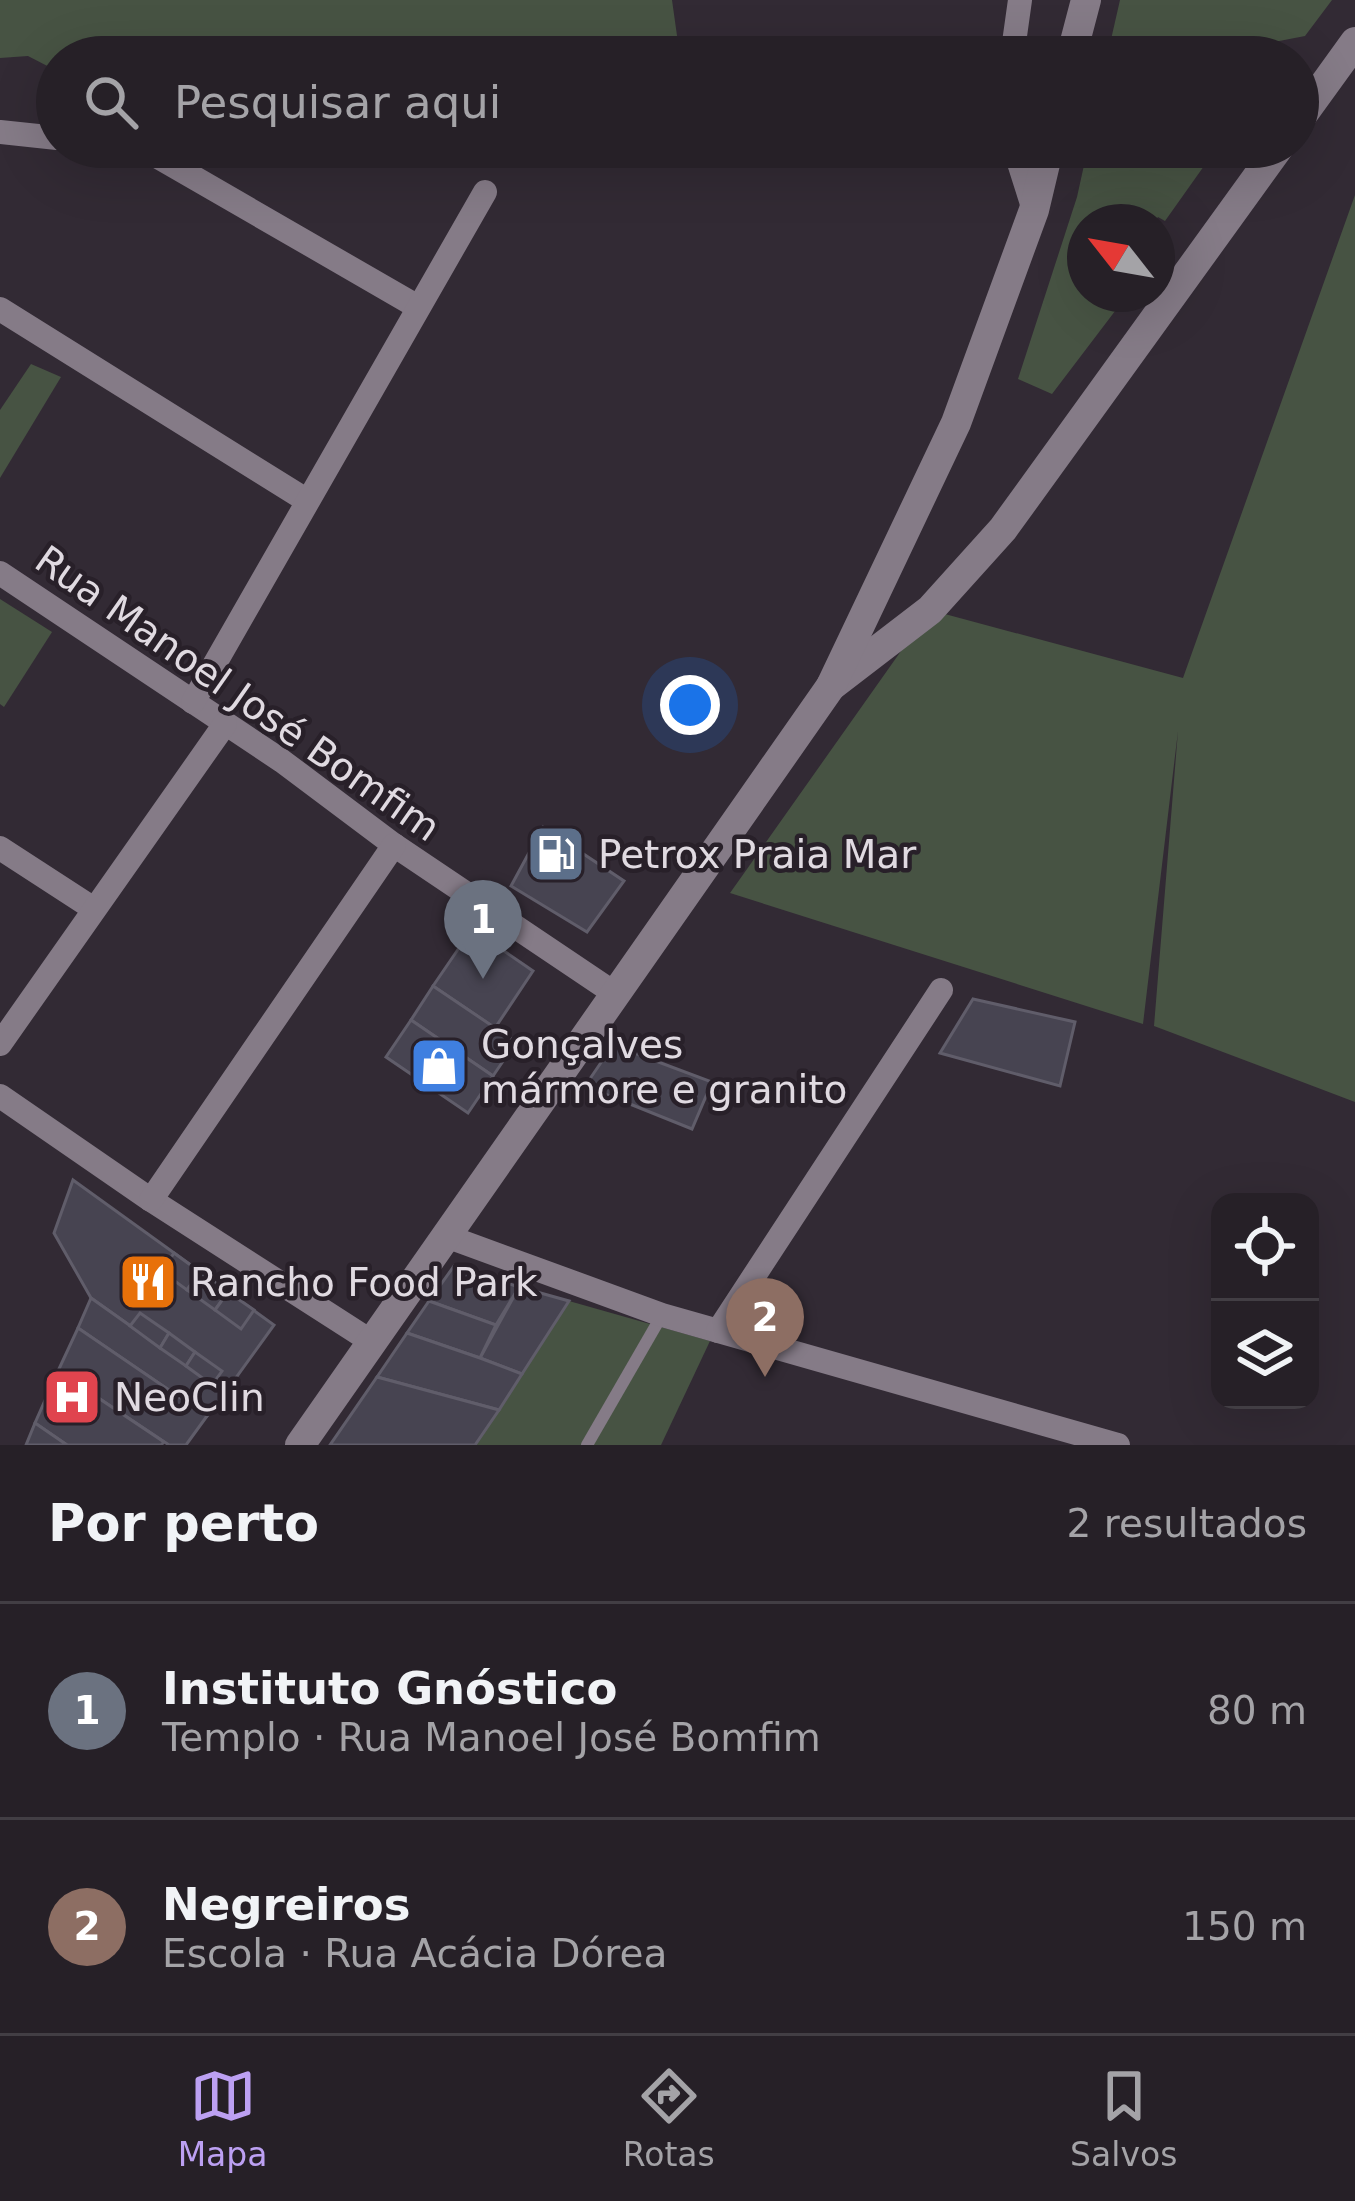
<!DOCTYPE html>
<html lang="pt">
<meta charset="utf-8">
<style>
body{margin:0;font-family:"DejaVu Sans",sans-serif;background:#322d33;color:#f1f3f6}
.controls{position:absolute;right:36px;bottom:36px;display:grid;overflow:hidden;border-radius:24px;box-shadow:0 12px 48px #0002}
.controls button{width:108px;height:108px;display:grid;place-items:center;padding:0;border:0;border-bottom:3px solid #423e44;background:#262027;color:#f1f3f6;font:60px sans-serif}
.compass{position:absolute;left:1067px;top:204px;width:108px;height:108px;border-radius:50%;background:#262027;box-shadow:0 12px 48px #0002;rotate:301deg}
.you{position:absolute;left:690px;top:705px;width:42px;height:42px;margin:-30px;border:9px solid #fff;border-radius:50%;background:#1a73e8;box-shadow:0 0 0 18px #1a73e833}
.badge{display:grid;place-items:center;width:78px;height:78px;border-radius:50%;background:#bca0f2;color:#fff;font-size:39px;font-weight:700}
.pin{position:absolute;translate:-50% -99px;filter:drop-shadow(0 3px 6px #0008)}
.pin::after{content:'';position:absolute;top:63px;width:42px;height:36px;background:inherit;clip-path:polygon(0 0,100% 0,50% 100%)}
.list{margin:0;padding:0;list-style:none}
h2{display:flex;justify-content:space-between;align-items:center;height:156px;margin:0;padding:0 48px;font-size:51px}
h2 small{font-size:39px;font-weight:400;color:#a4a3a7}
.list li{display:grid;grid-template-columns:78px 1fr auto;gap:36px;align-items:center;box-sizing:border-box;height:216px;padding:0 48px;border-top:3px solid #423e44}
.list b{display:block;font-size:45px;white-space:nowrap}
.list p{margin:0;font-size:39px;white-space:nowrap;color:#a4a3a7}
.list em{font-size:39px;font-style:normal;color:#a4a3a7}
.icon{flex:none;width:66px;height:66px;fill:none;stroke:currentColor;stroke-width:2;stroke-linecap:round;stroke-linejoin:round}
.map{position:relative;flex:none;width:1355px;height:1445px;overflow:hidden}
.search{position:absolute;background:#262027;box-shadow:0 12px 48px #0002;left:36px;right:36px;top:36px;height:132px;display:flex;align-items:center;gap:30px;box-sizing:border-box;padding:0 42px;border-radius:66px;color:#a4a3a7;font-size:45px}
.sheet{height:588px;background:#262027}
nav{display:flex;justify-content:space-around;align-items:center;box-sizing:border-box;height:168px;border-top:3px solid #423e44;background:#262027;font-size:33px;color:#a4a3a7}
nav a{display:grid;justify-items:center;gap:6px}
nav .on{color:#bca0f2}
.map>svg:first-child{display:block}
</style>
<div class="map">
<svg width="1355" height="1445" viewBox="0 0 1355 1445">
<rect width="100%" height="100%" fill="#322a34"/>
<g fill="#475343">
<polygon points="0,0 672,0 680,57 57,57 57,71 28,56 0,58"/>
<polygon points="1120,0 1332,0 1305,36 1274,42 1262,57 1107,57"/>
<polygon points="1088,147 1202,147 1204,166 1165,221 1158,217 1154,222 1085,222 1085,294 1128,294 1052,394 1018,379 1077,197"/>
<polygon points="1355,195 1355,1102 1154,1026 1178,731 1143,1024 730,893 930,610 1183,678"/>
<polygon points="31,364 61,377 0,478 0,410"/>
<polygon points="0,599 52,632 4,707 0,704"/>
<polygon points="569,1301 710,1341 661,1445 475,1445"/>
</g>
<g fill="#474451" stroke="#605d6a" stroke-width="3">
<polygon points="543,827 624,881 587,932 511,886"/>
<polygon points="472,929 533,971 495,1028 433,986"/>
<polygon points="433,986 516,1042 493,1076 411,1020"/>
<polygon points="973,999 1075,1022 1060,1086 940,1053"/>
<polygon points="411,1020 493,1076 468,1113 386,1057"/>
<polygon points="613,1045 712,1082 692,1129 585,1086"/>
<polygon points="73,1180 274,1325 225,1393 91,1298 54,1233"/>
<polygon points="174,1253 200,1272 187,1290 161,1271"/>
<polygon points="454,1266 519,1287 496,1325 429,1301"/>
<polygon points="200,1272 228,1292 215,1310 187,1290"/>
<polygon points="519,1287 569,1301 522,1374 480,1358"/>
<polygon points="228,1292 254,1310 241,1329 215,1310"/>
<polygon points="91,1298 225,1393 207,1416 78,1328"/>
<polygon points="429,1301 496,1325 480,1358 407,1333"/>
<polygon points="140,1313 169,1333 160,1348 130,1326"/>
<polygon points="78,1328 207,1416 186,1445 169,1445 58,1371"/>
<polygon points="169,1333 195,1352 186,1366 160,1348"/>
<polygon points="407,1333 480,1358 522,1374 499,1410 377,1377"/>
<polygon points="195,1352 222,1371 212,1385 186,1366"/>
<polygon points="58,1371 164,1442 161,1445 67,1445 35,1423"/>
<polygon points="377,1377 499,1410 475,1445 330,1445"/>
<polygon points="35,1423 67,1445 26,1445"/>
</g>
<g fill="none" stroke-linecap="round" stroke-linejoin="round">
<polyline stroke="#857b87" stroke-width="12" points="587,1445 662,1315"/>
<g stroke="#857b87" stroke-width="24">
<polyline points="1012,57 1020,0"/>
<polyline points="0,132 57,138"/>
<polyline points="141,147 418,307"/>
<polyline points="1014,147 1034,210"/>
<polyline points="0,309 306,500"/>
<polyline points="0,573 282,761 394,845 614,993"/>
<polyline points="193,702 485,192"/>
<polyline points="0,848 94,909"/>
<polyline points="0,1044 225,724"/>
<polyline points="0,1096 151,1200 372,1342"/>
<polyline points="151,1200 394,845"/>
<polyline points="446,1236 662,1315 1118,1445"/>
<polyline points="718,1331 941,990"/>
</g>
<g stroke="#857b87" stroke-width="30">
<polyline points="1298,121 1355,42"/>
<polyline points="831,686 930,610 1003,529 1279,147"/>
</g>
<g stroke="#857b87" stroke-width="30">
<polyline points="1071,57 1086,0"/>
<polyline points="300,1445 831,686 956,423 1034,210 1049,147"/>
</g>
</g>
<defs>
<symbol id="fuel-square" viewBox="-11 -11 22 22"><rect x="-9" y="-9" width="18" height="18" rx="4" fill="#5c6f8a" stroke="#282029"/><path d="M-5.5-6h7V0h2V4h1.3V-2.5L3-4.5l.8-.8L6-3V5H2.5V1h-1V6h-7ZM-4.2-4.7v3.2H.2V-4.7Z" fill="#fff"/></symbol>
<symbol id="shop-square" viewBox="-11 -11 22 22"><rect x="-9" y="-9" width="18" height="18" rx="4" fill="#3f7fe0" stroke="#282029"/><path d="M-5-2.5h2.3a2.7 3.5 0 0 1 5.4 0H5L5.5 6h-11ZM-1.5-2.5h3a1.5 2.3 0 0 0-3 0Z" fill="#fff"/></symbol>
<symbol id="restaurant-square" viewBox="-11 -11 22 22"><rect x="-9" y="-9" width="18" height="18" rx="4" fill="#e8710a" stroke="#282029"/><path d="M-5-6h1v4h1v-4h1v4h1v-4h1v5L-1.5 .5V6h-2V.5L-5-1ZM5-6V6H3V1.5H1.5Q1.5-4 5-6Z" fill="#fff"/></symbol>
<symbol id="hospital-square" viewBox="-11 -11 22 22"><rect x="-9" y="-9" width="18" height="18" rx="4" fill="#e0444e" stroke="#282029"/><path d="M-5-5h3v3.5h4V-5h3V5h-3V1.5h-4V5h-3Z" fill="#fff"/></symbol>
</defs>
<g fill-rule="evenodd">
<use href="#fuel-square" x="523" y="821" width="66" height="66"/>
<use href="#shop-square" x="406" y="1033" width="66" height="66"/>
<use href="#restaurant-square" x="115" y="1249" width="66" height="66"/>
<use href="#hospital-square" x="39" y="1364" width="66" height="66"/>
</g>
<g text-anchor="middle" stroke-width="9" stroke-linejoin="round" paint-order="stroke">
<g font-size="39" fill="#e0dae1" stroke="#282029">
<text transform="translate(238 693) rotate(35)" y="14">Rua Manoel José Bomfim</text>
</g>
<g font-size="39" fill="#e0dae1" stroke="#282029" text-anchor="start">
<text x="598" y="868">Petrox Praia Mar</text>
<text x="481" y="1058">Gonçalves<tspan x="481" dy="45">mármore e granito</tspan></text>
<text x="190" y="1296">Rancho Food Park</text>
<text x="114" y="1411">NeoClin</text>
</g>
</g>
</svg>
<div class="controls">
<button><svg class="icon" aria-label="locate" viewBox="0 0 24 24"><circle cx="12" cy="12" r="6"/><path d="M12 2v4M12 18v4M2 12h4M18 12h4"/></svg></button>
<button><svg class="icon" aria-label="layers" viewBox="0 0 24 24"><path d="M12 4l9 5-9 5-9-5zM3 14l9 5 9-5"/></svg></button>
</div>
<svg class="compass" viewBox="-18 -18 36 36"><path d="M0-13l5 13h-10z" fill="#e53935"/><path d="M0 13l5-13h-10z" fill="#a4a3a7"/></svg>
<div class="you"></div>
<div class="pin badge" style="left:483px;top:979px;background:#6b7280">1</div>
<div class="pin badge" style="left:765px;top:1377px;background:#8d6e63">2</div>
<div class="search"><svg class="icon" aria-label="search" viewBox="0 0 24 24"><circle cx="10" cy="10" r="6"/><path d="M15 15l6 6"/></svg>Pesquisar aqui</div>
</div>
<section class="sheet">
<h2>Por perto<small>2 resultados</small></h2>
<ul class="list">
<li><span class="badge" style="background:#6b7280">1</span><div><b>Instituto Gnóstico</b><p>Templo · Rua Manoel José Bomfim</p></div><em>80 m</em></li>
<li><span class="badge" style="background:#8d6e63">2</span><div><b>Negreiros</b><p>Escola · Rua Acácia Dórea</p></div><em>150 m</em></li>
</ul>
</section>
<nav>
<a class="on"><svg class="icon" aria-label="map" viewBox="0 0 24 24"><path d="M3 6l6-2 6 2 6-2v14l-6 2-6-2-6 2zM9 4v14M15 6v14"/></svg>Mapa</a>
<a><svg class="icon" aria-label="directions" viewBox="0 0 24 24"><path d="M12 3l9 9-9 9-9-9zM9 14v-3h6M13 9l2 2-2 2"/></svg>Rotas</a>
<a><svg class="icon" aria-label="saved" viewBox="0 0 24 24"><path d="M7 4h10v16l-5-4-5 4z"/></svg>Salvos</a>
</nav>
